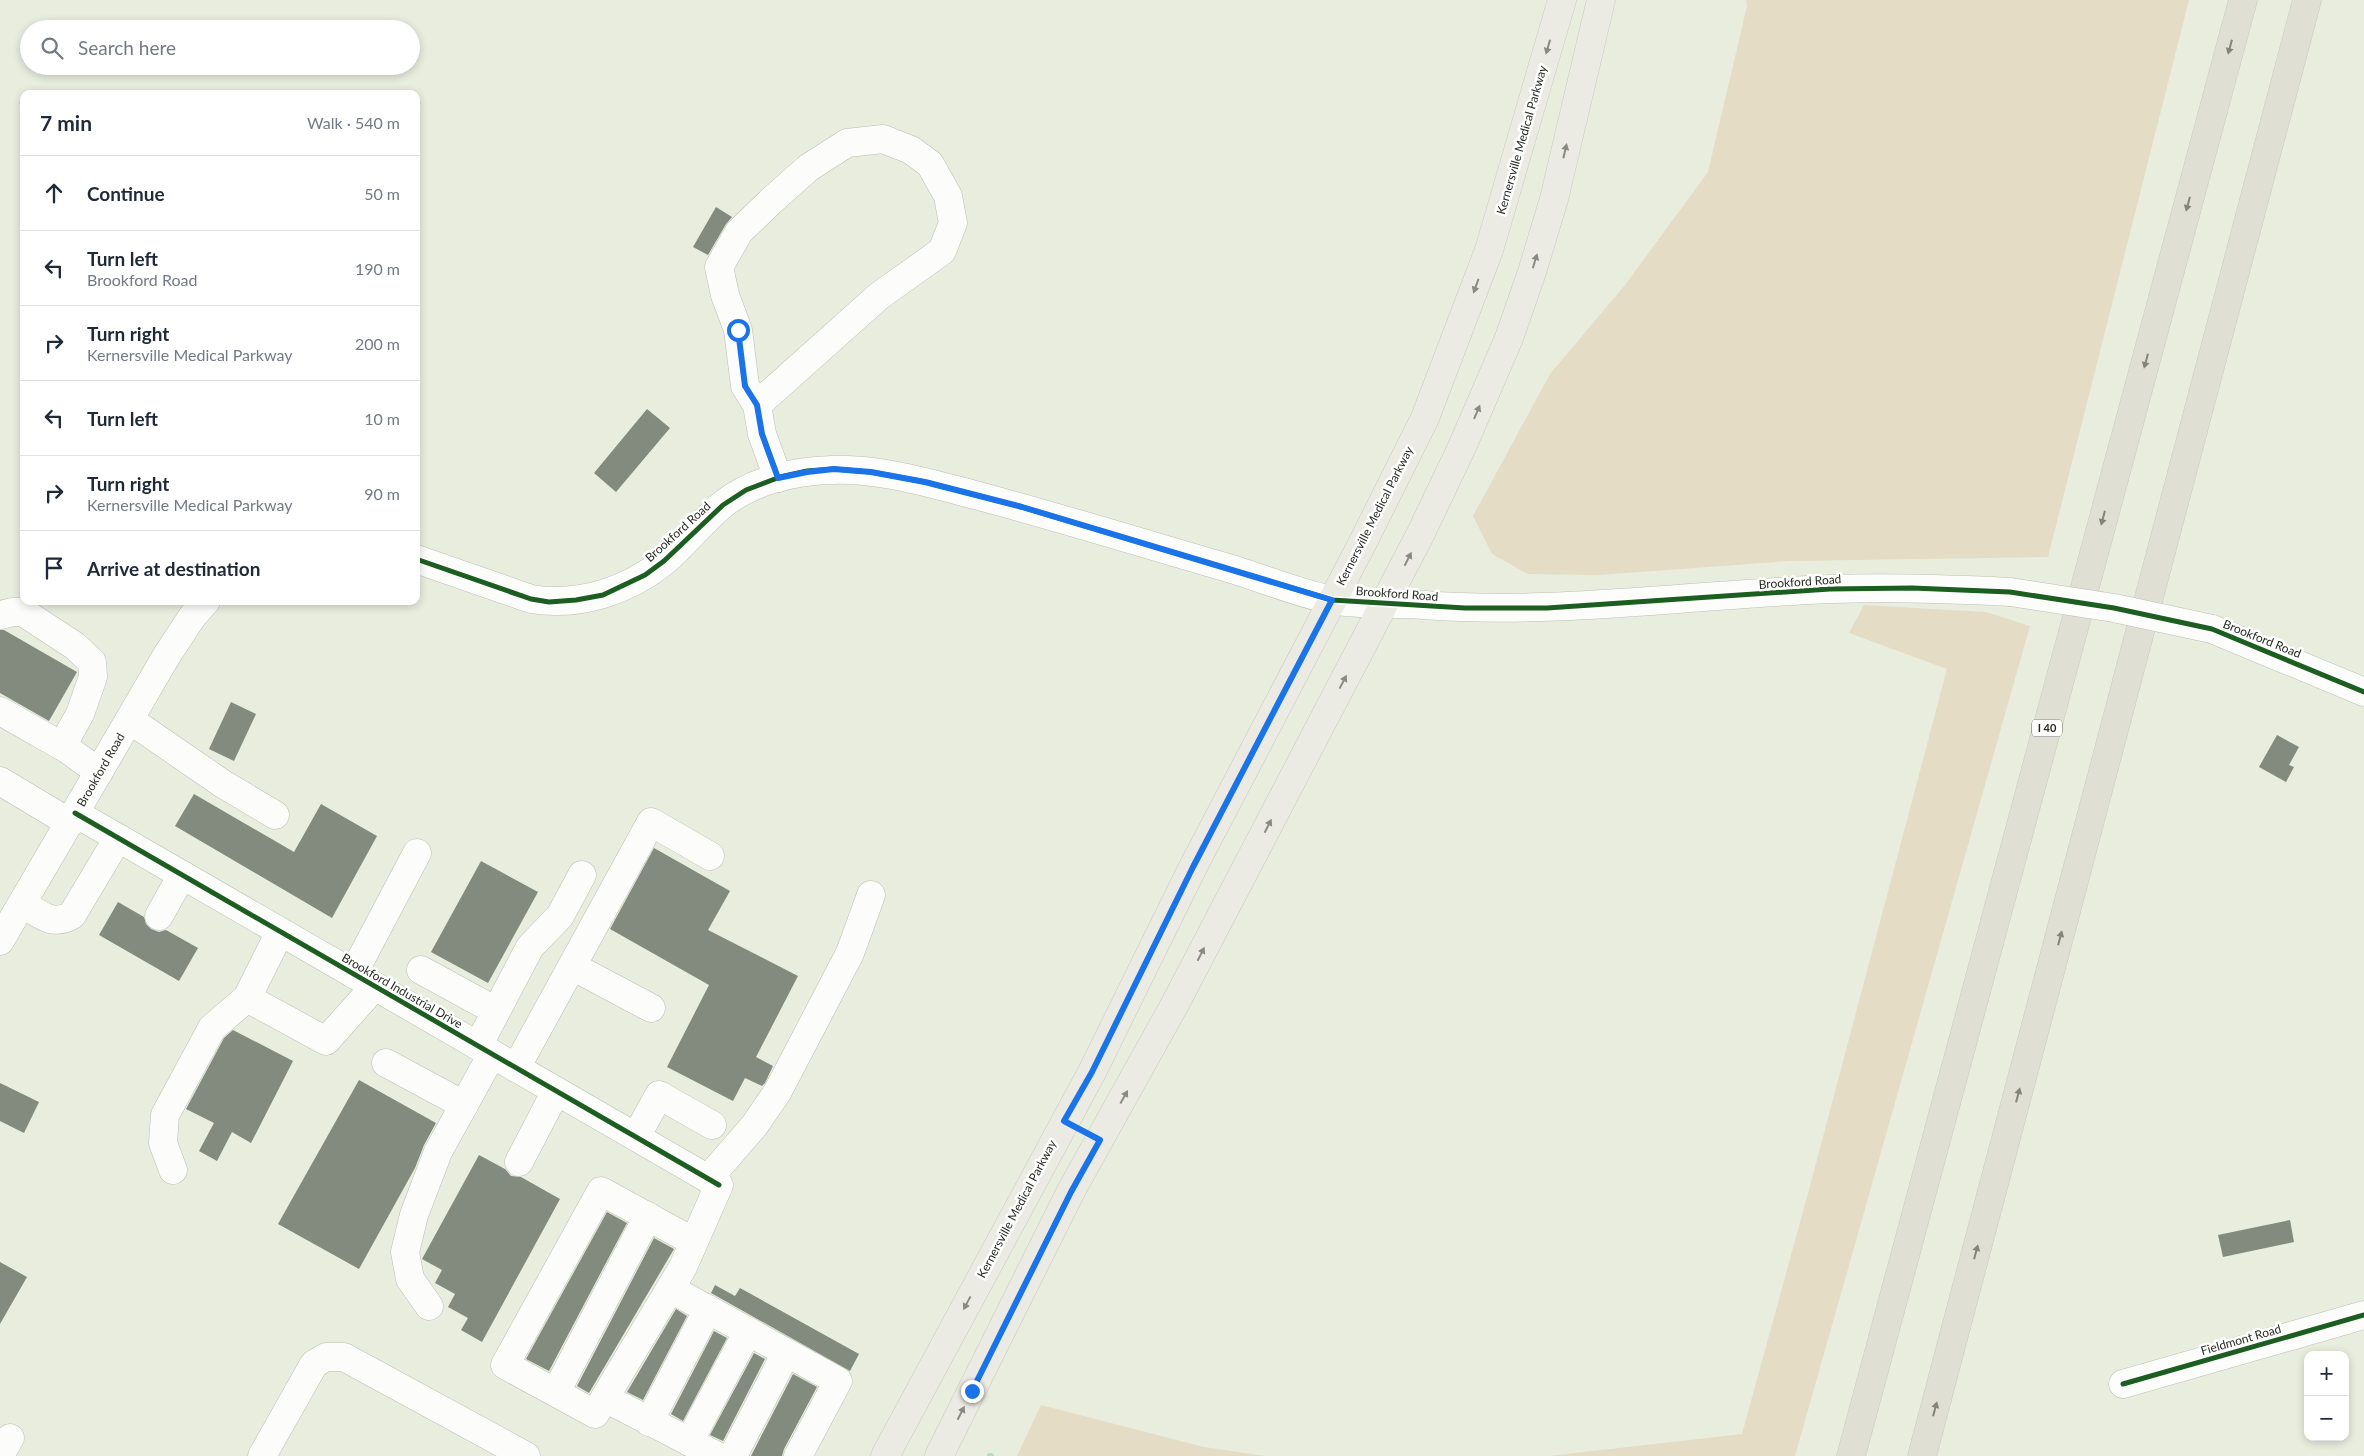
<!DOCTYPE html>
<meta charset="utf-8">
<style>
body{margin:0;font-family:Lato,sans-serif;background:#f2f2f3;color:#1f2937}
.controls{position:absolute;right:15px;bottom:15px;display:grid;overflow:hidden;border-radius:10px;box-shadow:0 2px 8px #0003}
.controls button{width:45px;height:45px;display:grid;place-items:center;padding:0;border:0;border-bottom:1px solid #e0e1e3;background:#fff;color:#1f2937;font:25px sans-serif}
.stop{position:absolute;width:15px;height:15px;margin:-11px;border:4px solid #1a73e8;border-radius:50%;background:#fff}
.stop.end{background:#1a73e8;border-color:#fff;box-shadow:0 1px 5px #0008}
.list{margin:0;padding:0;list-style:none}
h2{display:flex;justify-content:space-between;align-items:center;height:65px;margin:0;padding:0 20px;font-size:21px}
h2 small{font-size:16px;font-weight:400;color:#747a83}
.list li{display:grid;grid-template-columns:32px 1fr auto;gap:15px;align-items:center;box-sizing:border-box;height:75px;padding:0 20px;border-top:1px solid #e0e1e3}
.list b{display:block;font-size:19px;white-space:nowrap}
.list p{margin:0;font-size:16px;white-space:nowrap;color:#747a83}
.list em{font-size:16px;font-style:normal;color:#747a83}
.icon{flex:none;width:28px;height:28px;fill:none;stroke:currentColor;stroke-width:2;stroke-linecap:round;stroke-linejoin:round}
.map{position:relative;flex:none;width:2364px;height:1456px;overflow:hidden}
.search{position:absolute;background:#fff;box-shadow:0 2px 8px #0003;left:20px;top:20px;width:400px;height:55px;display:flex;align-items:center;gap:12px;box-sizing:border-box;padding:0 18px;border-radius:28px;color:#747a83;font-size:19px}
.panel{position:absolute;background:#fff;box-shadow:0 2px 8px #0003;left:20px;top:90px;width:400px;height:515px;border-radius:10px}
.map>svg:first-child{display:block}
</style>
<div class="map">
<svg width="2364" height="1456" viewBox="0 0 2364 1456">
<rect width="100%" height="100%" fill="#e8edde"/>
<g fill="#e5dcc5">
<polygon points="1746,0 2189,0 2048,557 1789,561 1599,575 1528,574 1492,554 1473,516 1550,374 1625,285 1708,172 1747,6"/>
<polygon points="1864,605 1986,612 2030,626 1795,1456 1549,1456 1742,1434 1810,1186 1947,669 1849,633"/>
<polygon points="1041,1405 1204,1447 1265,1456 1017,1456"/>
</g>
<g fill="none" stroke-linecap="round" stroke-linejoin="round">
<polyline stroke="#b3dcc7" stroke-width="6" points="990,1456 991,1456"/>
</g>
<g fill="#828b7d">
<polygon points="716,207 732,217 726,224 708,255 693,247"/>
<polygon points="647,409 670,428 616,492 594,473"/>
<polygon points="0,630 4,630 77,672 49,721 0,693"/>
<polygon points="231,702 256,714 234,761 209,749"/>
<polygon points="2277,735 2299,747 2289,765 2294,767 2286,782 2259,767"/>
<polygon points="194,794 294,852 321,804 377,836 332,918 175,826"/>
<polygon points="654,848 730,891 708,930 798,976 756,1057 773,1066 765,1083 762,1086 745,1078 733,1101 667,1067 709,985 610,929"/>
<polygon points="481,861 538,892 488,983 431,952"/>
<polygon points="118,902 144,917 146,924 151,929 159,932 166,930 198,948 179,981 99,935"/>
<polygon points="233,1030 293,1061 251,1143 232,1132 217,1161 199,1151 214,1123 186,1109 224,1038"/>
<polygon points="359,1080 436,1123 424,1145 415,1168 359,1269 278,1224"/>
<polygon points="0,1083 39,1102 24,1133 0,1121"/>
<polygon points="479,1155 505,1169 511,1176 521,1177 560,1199 482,1342 461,1330 468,1318 448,1307 455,1294 435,1283 442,1270 422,1259"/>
<polygon points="607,1212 627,1223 549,1371 526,1359"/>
<polygon points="2290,1220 2294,1242 2223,1257 2218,1235"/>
<polygon points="654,1238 674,1249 589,1393 577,1386"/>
<polygon points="0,1262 27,1277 0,1324"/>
<polygon points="715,1285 735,1296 740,1288 859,1354 850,1371 711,1293"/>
<polygon points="676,1309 687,1316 643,1400 627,1392"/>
<polygon points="714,1331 727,1338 683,1421 671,1414"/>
<polygon points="754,1353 765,1359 723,1441 710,1435"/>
<polygon points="793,1374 817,1387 784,1449 782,1456 751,1456"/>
</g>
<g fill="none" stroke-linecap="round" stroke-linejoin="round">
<defs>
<g id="minor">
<polyline points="757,405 879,296 942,251 953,223 948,196 930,164 911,150 883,139 847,143 808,168 770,202 739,232 719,267 725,295 738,330 745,386 757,405 762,434 778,478"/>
<path d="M416,559L531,599C579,607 629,591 667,559C686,542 703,521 722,505C751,481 794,471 831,470C879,468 929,483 975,495C1062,518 1148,545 1235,570C1266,580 1299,593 1331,600C1357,605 1396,603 1423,605C1560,615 1696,594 1832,589C1892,587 1951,589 2010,592"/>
<polyline points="0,615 13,612 23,612 75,646 92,662 93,677 80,714 62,746"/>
<polyline points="2212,629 2364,692"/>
<polyline points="0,711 67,749 99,772"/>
<polyline points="130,720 223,784 275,815"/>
<polyline points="0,781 70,823"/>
<polyline points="75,813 719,1185 683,1267 595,1414 505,1365 601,1191 694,1242"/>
<path d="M22,904C41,914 52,927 72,915L118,838"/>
<polyline points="159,916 182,875"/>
<polyline points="280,932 247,998 326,1041 366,996 372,985"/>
<polyline points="0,941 167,655 192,617 206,601"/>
<polyline points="572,966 651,1008"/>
<polyline points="421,970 496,1011"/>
<polyline points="353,974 417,853"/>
<polyline points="478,1046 530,947 560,916 582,875"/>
<polyline points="386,1063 464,1105"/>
<polyline points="516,1068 651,822 710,856"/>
<polyline points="636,1137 659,1095 712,1125"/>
<polyline points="519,1162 556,1091"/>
<polyline points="173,1170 163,1143 165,1115 212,1028 247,998"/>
<polyline points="708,1179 754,1126 778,1091 850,953 871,895"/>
<polyline points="671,1289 838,1381 798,1456"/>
<polyline points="429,1306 410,1279 405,1252 414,1215 438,1152 492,1054"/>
<polyline points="2123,1384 2364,1315"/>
<polyline points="556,1392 648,1216"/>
<polyline points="605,1398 717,1456"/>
<polyline points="649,1422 708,1309"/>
<polyline points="689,1442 748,1331"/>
<polyline points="0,1455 10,1438"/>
<polyline points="262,1456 314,1364 326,1357 344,1357 526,1456"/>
<polyline points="733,1456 786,1353"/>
</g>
<g id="major">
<polyline points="885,1456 1092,1072 1193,867 1362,544 1425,418 1489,250 1562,0"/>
<polyline points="939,1456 1071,1191 1175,1004 1420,535 1462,447 1509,338 1532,272 1554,199 1601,0"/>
</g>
<g id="highway">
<polyline points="1851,1456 2243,0"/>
<polyline points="1922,1456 2307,0"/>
</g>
</defs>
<use href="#minor" stroke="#bbbfb4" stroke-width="29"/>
<use href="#major" stroke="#c8cac2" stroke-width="29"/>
<use href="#highway" stroke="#c8cac2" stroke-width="29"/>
<use href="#minor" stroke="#fcfcfa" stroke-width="28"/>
<use href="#major" stroke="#ebebe4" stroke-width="28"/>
<use href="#highway" stroke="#e0dfd4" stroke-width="28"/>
<defs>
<polyline id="minor-bridge" points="2010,592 2114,608 2212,629"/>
</defs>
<use href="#minor-bridge" stroke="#bbbfb4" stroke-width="29" stroke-linecap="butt"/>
<use href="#minor-bridge" stroke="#fcfcfa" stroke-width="28"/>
<defs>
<g id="cycleway">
<polyline points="416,559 531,599 549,602 576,600 603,595 645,575 664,561 723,505 746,490 780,477 807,471 834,469 871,472 925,482 1022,507 1332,600 1465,608 1547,608 1830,589 1912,588 2010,592 2114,608 2212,629 2364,692"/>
<polyline points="75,813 719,1185"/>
<polyline points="2123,1384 2364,1315"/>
</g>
</defs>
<use href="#cycleway" stroke="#fff" stroke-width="8"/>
<use href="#cycleway" stroke="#1b5e20" stroke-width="5"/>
</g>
<defs><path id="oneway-solid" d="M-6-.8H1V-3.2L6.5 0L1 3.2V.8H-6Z" transform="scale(1.25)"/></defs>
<g fill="#898b82">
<use href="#oneway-solid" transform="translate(1548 47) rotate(106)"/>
<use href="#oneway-solid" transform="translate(1565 151) rotate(-77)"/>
<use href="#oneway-solid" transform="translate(1535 261) rotate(-73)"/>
<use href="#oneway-solid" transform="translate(1476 286) rotate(110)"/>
<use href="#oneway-solid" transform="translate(1477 412) rotate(-67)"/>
<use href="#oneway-solid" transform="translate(1408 559) rotate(-63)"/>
<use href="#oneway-solid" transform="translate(1343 682) rotate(-62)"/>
<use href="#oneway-solid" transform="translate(1268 826) rotate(-63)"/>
<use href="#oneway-solid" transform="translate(1201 954) rotate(-63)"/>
<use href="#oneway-solid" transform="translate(1124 1097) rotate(-61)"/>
<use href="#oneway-solid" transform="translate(967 1303) rotate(118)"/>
<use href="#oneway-solid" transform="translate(961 1413) rotate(-63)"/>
</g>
<g fill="#84857a">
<use href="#oneway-solid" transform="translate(2230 47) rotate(105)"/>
<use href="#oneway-solid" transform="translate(2188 204) rotate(105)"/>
<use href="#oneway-solid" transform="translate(2146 361) rotate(105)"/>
<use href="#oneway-solid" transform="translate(2103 518) rotate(105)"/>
<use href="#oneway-solid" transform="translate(2060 938) rotate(-75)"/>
<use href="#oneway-solid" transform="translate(2018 1095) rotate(-75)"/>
<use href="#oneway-solid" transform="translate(1976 1252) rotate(-75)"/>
<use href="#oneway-solid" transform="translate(1935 1409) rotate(-75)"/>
</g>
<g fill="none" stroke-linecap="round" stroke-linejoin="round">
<polyline stroke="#1a73e8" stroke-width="6" points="738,330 745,386 757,405 762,434 778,478 807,472 834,469 871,472 925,482 1022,507 1332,600 1193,867 1092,1072 1064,1121 1100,1140 1071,1192 972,1391"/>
</g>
<g text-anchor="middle" stroke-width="5" stroke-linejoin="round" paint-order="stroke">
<rect fill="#fff" stroke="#686b64" stroke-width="1" x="2032" y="719.5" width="30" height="17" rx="4"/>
<g font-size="11" font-weight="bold" fill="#272b21">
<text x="2047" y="732">I 40</text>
</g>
<g font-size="12" fill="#272b21" stroke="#fff">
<text transform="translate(1522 140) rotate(-74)" y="4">Kernersville Medical Parkway</text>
<text transform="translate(1375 516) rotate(-63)" y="4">Kernersville Medical Parkway</text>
<text transform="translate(678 532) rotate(-42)" y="4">Brookford Road</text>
<text transform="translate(1800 582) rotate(-4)" y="4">Brookford Road</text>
<text transform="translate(1397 594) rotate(4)" y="4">Brookford Road</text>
<text transform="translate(2262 639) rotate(22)" y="4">Brookford Road</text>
<text transform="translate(101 770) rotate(-60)" y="4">Brookford Road</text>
<text transform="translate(402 991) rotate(30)" y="4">Brookford Industrial Drive</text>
<text transform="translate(1017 1209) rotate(-62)" y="4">Kernersville Medical Parkway</text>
<text transform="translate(2241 1340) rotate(-16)" y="4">Fieldmont Road</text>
</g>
</g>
</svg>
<div class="controls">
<button>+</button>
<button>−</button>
</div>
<div class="stop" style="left:738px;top:330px"></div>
<div class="stop end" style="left:972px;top:1391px"></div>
<div class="search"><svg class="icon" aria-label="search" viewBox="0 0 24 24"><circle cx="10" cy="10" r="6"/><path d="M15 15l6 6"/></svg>Search here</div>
<section class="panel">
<h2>7 min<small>Walk · 540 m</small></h2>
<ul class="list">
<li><svg class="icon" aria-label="ahead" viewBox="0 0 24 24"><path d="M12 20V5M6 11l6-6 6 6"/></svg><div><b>Continue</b></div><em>50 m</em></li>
<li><svg class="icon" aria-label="left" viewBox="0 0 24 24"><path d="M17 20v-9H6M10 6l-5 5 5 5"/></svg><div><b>Turn left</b><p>Brookford Road</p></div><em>190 m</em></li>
<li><svg class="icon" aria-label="right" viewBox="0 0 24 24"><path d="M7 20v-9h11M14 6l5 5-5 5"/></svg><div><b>Turn right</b><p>Kernersville Medical Parkway</p></div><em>200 m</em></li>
<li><svg class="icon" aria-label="left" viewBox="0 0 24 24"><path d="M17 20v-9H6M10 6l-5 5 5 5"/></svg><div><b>Turn left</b></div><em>10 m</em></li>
<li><svg class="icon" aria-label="right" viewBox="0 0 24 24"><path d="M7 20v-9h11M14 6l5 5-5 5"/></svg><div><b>Turn right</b><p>Kernersville Medical Parkway</p></div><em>90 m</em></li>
<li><svg class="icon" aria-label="arrive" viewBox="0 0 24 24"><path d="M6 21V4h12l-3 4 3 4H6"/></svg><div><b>Arrive at destination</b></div></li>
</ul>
</section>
</div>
